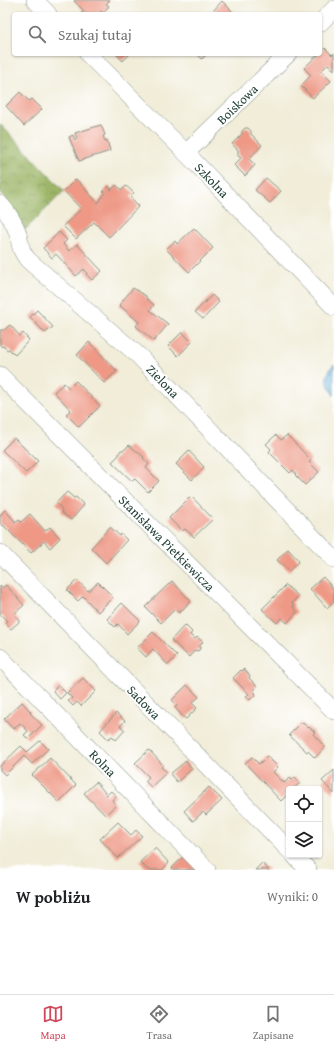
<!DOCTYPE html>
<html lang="pl">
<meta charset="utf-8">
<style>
body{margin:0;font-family:"Gentium Book Plus",serif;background:#f6f6f6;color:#202124}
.controls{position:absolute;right:12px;bottom:12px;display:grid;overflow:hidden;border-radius:4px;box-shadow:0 1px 3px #0004}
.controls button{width:36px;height:36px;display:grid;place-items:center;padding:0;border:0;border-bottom:1px solid #e0e0e0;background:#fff;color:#202124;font:20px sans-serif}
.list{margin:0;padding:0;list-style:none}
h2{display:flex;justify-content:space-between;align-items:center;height:52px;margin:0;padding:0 16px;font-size:17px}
h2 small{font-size:13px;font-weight:400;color:#757577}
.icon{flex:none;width:22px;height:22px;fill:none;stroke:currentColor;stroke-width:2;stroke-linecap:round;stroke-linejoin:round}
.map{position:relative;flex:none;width:334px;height:870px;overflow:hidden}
.search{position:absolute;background:#fff;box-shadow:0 1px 3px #0004;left:12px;right:12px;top:12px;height:44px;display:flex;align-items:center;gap:10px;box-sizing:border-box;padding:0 14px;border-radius:4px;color:#757577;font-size:15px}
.sheet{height:124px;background:#fff}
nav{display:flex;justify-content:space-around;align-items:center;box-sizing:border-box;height:56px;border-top:1px solid #e0e0e0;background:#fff;font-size:11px;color:#757577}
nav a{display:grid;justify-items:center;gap:2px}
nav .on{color:#d1495b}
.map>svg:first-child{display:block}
</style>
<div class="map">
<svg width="334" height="870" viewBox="0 0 334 870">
<defs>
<pattern id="forest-crowns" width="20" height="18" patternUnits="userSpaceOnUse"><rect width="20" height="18" fill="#9cb566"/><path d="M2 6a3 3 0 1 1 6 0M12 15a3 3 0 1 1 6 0" fill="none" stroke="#7f9455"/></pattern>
<pattern id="water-rules" width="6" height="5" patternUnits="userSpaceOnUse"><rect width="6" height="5" fill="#64b0dd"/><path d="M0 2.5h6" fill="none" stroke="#5290b4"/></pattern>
</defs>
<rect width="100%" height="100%" fill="#fff"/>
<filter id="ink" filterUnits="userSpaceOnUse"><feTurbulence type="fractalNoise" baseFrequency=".025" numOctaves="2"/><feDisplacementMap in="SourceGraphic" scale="8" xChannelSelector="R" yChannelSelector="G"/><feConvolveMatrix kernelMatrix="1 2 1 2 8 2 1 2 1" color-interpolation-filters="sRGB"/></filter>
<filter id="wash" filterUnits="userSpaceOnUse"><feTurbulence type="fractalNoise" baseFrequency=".012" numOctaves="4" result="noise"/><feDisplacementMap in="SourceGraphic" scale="16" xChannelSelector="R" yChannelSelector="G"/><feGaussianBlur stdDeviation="0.9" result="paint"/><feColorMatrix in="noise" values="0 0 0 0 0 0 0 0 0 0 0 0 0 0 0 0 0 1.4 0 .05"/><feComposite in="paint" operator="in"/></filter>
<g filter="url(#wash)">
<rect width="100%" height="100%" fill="#f1edd9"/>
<polygon fill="url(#forest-crowns)" stroke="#5e794d" points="0,124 64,191 25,230 0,191"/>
<polygon fill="url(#water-rules)" stroke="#427688" points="334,364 334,396 326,380 329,371"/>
<g id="blocks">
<g fill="#ee9885">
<polygon points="75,0 110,0 106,4 109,6 103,13 101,11 98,14 80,14 84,11 74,1"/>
<polygon points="222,1 235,14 214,14 212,12"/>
<polygon points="325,48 332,55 334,53 334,70 328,64 321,71 331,81 313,98 301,86 311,75 304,68"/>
<polygon points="116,54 130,54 123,61"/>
<polygon points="197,54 207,54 202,59"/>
<polygon points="20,92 29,101 32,99 42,109 24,126 6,106"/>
<polygon points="101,125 105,135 103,136 105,141 107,140 110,151 79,161 69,137 73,135 75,140 77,139 75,133"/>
<polygon points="245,128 248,128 251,131 251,134 262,145 249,159 255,165 245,176 234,165 241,158 238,156 238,150 232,144 242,134 242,131"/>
<polygon points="266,178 281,191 270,203 255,190"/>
<polygon points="76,179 98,203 105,193 103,192 109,186 111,190 116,185 122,190 126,186 134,193 130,197 139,206 109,237 94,222 76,239 63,226 81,209 64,191"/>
<polygon points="194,228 213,248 189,272 166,249 175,241 177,244"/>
<polygon points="59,232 67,240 63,244 69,251 77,244 102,271 92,280 86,274 87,273 84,269 76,276 56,254 52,258 43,248"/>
<polygon points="133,288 146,296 146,298 154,305 150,310 168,324 154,341 136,326 139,322 119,305"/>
<polygon points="212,295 219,302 203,319 195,312"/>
<polygon points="37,310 53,327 45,333 30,317"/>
<polygon points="10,325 20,336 23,333 29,340 15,355 9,349 7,350 3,346 2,347 0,345 0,330 4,330"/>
<polygon points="182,332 192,342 178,356 168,346"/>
<polygon points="89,342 117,371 104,383 77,355"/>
<polygon points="76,381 100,406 79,427 66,414 71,410 54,392 64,383 69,388"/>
<polygon points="276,435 281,440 287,435 311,460 309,462 319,472 305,485 295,475 296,474 293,470 290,473 269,452 271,449 266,444"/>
<polygon points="14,438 38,461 26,473 2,450"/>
<polygon points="129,445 144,457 143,458 149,464 146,468 159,481 148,492 135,479 132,481 112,462 119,455 119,453 121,450 124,450"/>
<polygon points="189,451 204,467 192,480 176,464"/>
<polygon points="67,492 74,498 76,497 84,505 71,520 61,512 62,509 56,503"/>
<polygon points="191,496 213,519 194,537 185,529 182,531 169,518"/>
<polygon points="5,510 14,520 15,523 19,520 21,522 30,514 45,531 50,527 60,538 50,548 44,541 31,553 3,525 2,526 0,523 0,515"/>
<polygon points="110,527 120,536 121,534 127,540 106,563 91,548"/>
<polygon points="288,549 299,561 289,571 277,560"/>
<polygon points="323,577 334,589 334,601 327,608 310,589"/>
<polygon points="77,580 88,591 98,582 113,597 98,612 83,596 78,601 67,590"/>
<polygon points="172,581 191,601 179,613 175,609 161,623 145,607"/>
<polygon points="6,585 24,605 14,614 20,621 11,629 5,623 7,621 1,615 0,616 0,586 2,588"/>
<polygon points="286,585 298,596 292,603 294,605 293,607 297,612 287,623 282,618 277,623 262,609"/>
<polygon points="122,603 140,621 127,634 118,624 115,627 107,619"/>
<polygon points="185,625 192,632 190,635 195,639 197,637 203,642 200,645 200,649 198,651 195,650 189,657 171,640"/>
<polygon points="153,632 177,656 168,665 153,649 146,657 137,648"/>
<polygon points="244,669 250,676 249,678 257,686 253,690 256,694 250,700 246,696 249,694 233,678 241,670 242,671"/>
<polygon points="83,678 96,691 81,706 77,702 73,706 68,701 72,698 67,693"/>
<polygon points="58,685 66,693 60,699 53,691"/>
<polygon points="187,685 199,697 192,703 197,708 186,719 181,715 180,713 175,708 177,705 172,700"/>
<polygon points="22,702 31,712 30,713 42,725 28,739 24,735 28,731 20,723 13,729 4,719"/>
<polygon points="116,713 125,721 120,726 125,730 116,740 112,736 108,739 100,731"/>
<polygon points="302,722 308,728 309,727 315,732 313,734 325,747 315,758 308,751 307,752 289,735"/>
<polygon points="40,741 48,749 32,764 24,756 5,775 0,770 0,766 21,746 27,752"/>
<polygon points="149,750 163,765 161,767 167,772 151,787 145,781 149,777 135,763"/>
<polygon points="267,756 278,767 273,772 284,783 290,778 292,780 295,777 300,783 293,789 289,789 289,793 281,801 245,763 252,757 259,764"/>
<polygon points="50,758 76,785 59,802 32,775"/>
<polygon points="186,761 192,769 177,782 170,774"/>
<polygon points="334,770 334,794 322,781"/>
<polygon points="96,782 107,795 111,791 116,796 112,800 116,805 105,815 84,793"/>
<polygon points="209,787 222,800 206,815 203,812 193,821 184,811"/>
<polygon points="118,822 131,835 136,830 142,836 118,858 100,839"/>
<polygon points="155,848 169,863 162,870 148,870 140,862"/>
<polygon points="185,855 199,870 190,870 189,869 187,870 174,870 172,868"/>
<polygon points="262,863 269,870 255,870"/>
</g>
</g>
</g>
<g filter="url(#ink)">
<use href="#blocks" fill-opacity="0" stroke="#889586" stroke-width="1"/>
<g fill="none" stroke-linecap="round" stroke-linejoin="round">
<defs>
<g id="minor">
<polyline points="35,0 48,14"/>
<polyline points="320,23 334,9"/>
<polyline points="88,54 186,153 334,307"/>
<polyline points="186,153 288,54"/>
<path d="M0,204C7,211 15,224 18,234C21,247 20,250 28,260L139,356L334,559"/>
<polyline points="0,375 334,711"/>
<polyline points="0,553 289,850"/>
<polyline points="0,657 207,870"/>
<polyline points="294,855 308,870"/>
</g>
</defs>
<use href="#minor" stroke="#889586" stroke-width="18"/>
<use href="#minor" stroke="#fff" stroke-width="17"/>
</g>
</g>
<g text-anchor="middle" stroke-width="4" stroke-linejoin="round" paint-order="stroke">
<g font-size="13" fill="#1f3d34" stroke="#fff">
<text transform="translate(237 104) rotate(-44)" y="5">Boiskowa</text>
<text transform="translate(212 180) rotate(46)" y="5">Szkolna</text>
<text transform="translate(163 381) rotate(46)" y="5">Zielona</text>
<text transform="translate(167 543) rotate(45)" y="5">Stanisława Pietkiewicza</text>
<text transform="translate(144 702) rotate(46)" y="5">Sadowa</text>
<text transform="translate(103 763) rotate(46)" y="5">Rolna</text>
</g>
</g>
</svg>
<div class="controls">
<button><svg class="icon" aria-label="locate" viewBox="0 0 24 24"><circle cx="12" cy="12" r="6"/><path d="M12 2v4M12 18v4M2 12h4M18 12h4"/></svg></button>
<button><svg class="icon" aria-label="layers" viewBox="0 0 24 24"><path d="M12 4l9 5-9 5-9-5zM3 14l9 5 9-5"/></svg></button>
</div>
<div class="search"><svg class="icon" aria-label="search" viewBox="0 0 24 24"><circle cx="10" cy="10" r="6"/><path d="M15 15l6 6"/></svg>Szukaj tutaj</div>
</div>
<section class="sheet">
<h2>W pobliżu<small>Wyniki: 0</small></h2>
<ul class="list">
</ul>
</section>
<nav>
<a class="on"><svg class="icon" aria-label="map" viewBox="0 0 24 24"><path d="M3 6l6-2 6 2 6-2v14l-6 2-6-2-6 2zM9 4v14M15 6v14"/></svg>Mapa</a>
<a><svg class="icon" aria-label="directions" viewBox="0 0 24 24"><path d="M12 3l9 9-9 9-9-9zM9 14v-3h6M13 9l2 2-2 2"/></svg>Trasa</a>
<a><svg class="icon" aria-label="saved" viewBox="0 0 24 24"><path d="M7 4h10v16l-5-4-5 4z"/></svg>Zapisane</a>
</nav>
